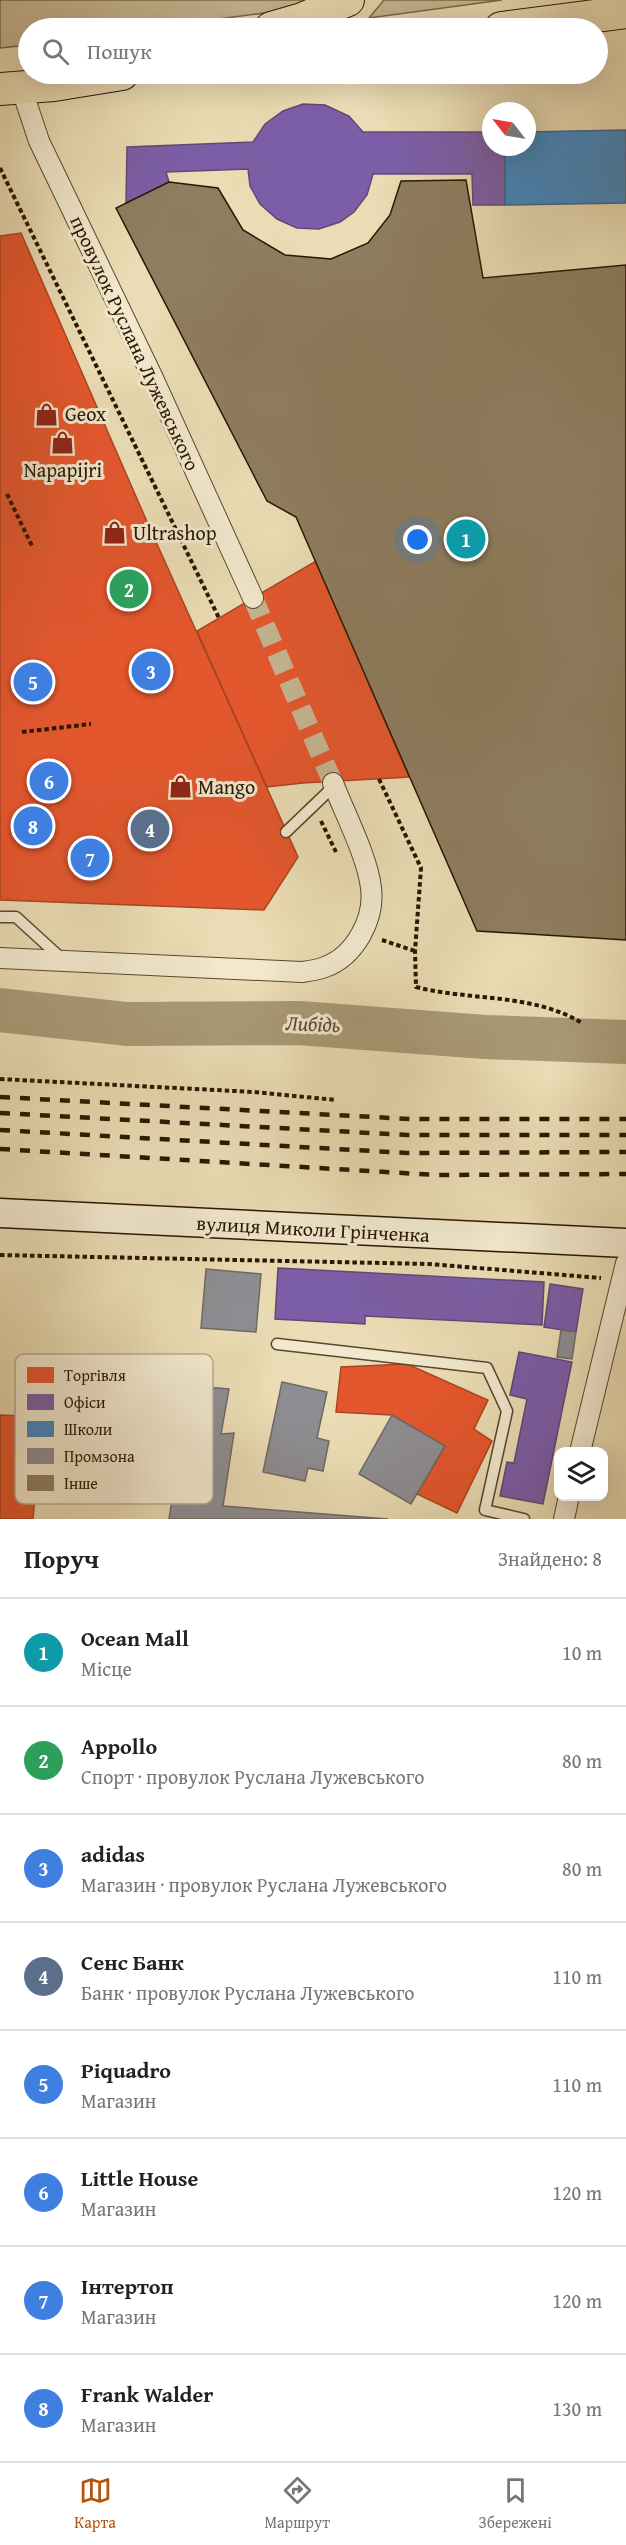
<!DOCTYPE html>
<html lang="uk">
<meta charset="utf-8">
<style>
body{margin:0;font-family:"Gentium Book Plus",serif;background:#f6f6f6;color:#222}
.controls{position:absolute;right:18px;bottom:18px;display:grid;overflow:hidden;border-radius:12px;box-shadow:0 6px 24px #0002}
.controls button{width:54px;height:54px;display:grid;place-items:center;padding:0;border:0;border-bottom:2px solid #e0e0e0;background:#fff;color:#222;font:30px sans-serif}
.compass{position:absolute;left:482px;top:102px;width:54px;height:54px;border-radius:50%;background:#fff;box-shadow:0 6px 24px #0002;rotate:301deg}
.you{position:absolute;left:418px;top:540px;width:21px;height:21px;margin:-15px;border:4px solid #fff;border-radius:50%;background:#1a73e8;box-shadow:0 0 0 9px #1a73e833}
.badge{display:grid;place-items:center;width:39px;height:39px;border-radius:50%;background:#b45309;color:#fff;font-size:20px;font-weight:700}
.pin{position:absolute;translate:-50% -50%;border:3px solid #fff;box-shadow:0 2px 6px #0006}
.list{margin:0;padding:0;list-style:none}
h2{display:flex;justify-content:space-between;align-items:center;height:78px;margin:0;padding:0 24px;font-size:26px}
h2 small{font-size:20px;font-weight:400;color:#767676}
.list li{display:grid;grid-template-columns:39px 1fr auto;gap:18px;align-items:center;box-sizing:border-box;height:108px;padding:0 24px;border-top:2px solid #e0e0e0}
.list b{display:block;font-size:22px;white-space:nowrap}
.list p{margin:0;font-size:20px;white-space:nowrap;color:#767676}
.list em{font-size:20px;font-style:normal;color:#767676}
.icon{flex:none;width:33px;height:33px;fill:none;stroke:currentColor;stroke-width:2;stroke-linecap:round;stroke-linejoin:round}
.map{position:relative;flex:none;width:626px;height:1519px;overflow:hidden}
.search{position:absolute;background:#fff;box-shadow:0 6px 24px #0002;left:18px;right:18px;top:18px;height:66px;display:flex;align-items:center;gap:15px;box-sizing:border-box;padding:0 21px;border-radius:33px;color:#767676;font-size:22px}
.sheet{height:942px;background:#fff}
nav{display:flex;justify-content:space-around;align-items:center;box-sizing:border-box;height:84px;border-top:2px solid #e0e0e0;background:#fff;font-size:16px;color:#767676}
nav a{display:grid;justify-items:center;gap:3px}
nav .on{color:#b45309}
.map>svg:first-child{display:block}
</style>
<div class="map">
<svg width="626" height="1519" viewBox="0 0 626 1519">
<rect width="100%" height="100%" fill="#eadcb4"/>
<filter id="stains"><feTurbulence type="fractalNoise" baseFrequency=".00333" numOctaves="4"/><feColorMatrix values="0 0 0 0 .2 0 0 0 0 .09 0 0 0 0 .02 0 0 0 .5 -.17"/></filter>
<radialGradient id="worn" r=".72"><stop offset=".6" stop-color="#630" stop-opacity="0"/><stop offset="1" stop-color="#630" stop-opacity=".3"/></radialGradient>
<g fill="#c9ba96" stroke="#7a684c" stroke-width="1.5">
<polygon points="0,0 319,0 295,9 150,28 28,28 28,45 0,48"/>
<polygon points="384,0 502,0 369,18"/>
</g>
<g fill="#e4572e" stroke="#ac4421" stroke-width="1.5">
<polygon points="21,233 148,524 298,857 264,910 0,900 0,236"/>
<polygon points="316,561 409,777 303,783 267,787 197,631"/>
<polygon points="407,1364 488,1400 474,1429 492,1441 457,1513 417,1494 445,1446 392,1415 336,1412 341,1367"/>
<polygon points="0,1415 42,1417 33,1519 0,1519"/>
</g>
<g fill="#7b5ea7" stroke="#634876" stroke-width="1.5">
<polygon points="303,104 325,105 349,116 363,132 491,132 491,147 505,147 505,205 473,205 472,174 373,174 367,195 354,212 340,222 319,229 297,228 277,219 260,204 250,186 248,169 166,172 169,182 126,203 127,147 253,142 265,124 283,111"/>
<polygon points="278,1268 544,1282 542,1325 365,1316 365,1324 275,1319"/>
<polygon points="550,1284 583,1289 576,1332 544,1327"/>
<polygon points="519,1352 572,1362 543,1504 500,1496 507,1462 514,1463 527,1399 510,1395"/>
</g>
<polygon fill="#3f88c5" stroke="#39668a" stroke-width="1.5" points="626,130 626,203 505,205 505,147 527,147 527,132"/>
<g fill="#8d8d92" stroke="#6f6967" stroke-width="1.5">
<polygon points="206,1269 261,1274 256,1332 201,1328"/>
<polygon points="561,1330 576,1332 572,1359 557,1357"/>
<polygon points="282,1382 327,1392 317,1438 329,1441 323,1471 308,1468 305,1481 263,1472"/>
<polygon points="204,1387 229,1389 221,1434 234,1433 223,1506 388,1519 169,1519 183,1427 196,1428"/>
<polygon points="392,1415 445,1446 411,1504 359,1474"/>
</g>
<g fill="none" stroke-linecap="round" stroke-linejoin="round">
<polyline stroke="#a99977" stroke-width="44" points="0,1010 127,1024 299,1023 485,1037 626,1042"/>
</g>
<polygon fill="#8e7d5f" stroke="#2a1602" stroke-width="1.5" points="466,180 483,278 626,265 626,940 477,931 296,517 267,501 116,208 169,182 218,188 243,230 285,255 331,259 368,243 390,215 401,181"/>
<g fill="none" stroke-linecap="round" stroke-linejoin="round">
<polyline stroke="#c4b490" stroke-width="20" stroke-dasharray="20 10" stroke-linecap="butt" points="253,598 333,783"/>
<defs>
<g id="lane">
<polyline points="286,832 334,786"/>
<polyline points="0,917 16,917 62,959"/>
<polyline points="277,1344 487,1368 507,1411 485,1510 524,1519"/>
</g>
<g id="street">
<polyline points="21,87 39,141 153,378 253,598"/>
<path d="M0,958L302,972C309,971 318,970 325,967C355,956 375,919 371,888C368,858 344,812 333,783"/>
<polyline points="580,1452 626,1263"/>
<polyline points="564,1519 569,1496"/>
</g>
<polyline id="secondary" points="0,1213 626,1243"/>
<g id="primary">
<polyline points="271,28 302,19 348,0"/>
<polyline points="501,28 626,12"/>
<polyline points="0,89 54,85 122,74"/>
</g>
</defs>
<use href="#lane" stroke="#5a482e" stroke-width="13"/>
<use href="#street" stroke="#5a482e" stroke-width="22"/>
<use href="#secondary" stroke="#2a1602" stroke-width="31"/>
<use href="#primary" stroke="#2a1602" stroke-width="34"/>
<g stroke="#2a1602" stroke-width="4" stroke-dasharray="4.5 3" stroke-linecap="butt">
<polyline points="401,75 410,74"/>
<polyline points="0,168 219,618"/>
<polyline points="7,494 33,548"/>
<polyline points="22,732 91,724"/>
<path d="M379,779L421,868L415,951L416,987C470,1001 533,993 582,1023"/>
<polyline points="321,821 336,852"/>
<polyline points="382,940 415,951"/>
<polyline points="0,1079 254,1092 336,1100"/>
<polyline points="0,1255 429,1264 601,1278"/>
</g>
<use href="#lane" stroke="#f1e8ce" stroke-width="10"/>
<use href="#street" stroke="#f1e8ce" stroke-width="20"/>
<use href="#secondary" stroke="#f1e8ce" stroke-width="28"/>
<use href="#primary" stroke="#eadcb4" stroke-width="32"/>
<g stroke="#2a1602" stroke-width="4.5" stroke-dasharray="10 10" stroke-linecap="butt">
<polyline points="0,1097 410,1119 626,1119"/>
<polyline points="0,1113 408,1135 626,1135"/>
<polyline points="0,1130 408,1153 626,1152"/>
<polyline points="0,1149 436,1175 626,1174"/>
</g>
</g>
<defs>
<symbol id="shop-bare" viewBox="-9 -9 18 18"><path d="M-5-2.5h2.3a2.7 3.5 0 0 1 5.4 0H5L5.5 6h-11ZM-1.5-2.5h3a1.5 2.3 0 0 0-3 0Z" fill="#8f2418" stroke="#f1e8ce" stroke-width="2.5" paint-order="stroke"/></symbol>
</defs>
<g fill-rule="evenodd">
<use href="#shop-bare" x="30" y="398" width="33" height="33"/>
<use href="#shop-bare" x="46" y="426" width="33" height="33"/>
<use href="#shop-bare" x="98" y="516" width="33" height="33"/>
<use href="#shop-bare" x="164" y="770" width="33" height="33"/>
</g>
<g text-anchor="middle" stroke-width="6" stroke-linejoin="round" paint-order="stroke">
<g font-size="20" fill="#2a1602" stroke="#f1e8ce">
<text transform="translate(135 343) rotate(65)" y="7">провулок Руслана Лужевського</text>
<text transform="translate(313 1229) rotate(3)" y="7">вулиця Миколи Грінченка</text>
</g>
<g font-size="20" fill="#2a1602" stroke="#f1e8ce" text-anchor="start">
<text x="65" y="421">Geox</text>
<text x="63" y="477" text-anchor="middle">Napapijri</text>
<text x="133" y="540">Ultrashop</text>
<text x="198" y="794">Mango</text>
</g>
<g font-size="21" font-style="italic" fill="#5d4a31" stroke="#f1e8ce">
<text transform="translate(313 1024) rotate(2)" y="7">Либідь</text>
</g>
</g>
<rect x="15" y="1354" width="198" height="150" rx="9" fill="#f1e8ce" stroke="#b5a991" stroke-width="1.5"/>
<rect x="27" y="1367" width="27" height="16" fill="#e4572e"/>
<rect x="27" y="1394" width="27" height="16" fill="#7b5ea7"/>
<rect x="27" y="1421" width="27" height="16" fill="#3f88c5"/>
<rect x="27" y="1448" width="27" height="16" fill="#8d8d92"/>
<rect x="27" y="1475" width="27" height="16" fill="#8e7d5f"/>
<g font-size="16" fill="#2a1602">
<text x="64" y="1381">Торгівля</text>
<text x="64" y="1408">Офіси</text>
<text x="64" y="1435">Школи</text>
<text x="64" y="1462">Промзона</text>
<text x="64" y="1489">Інше</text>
</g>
<rect width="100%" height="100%" filter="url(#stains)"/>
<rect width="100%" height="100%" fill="url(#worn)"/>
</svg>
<div class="controls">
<button><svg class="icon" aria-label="layers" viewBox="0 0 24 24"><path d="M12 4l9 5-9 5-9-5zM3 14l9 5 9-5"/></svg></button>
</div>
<svg class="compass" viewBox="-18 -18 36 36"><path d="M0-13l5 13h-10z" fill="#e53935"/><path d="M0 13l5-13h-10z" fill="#767676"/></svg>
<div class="you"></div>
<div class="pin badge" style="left:466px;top:539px;background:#0f9aa8">1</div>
<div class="pin badge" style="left:129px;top:589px;background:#2e9e5b">2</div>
<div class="pin badge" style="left:151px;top:671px;background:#3f7fe0">3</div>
<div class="pin badge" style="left:150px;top:829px;background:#5c6f8a">4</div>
<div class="pin badge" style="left:33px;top:682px;background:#3f7fe0">5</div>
<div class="pin badge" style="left:49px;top:781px;background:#3f7fe0">6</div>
<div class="pin badge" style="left:90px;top:858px;background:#3f7fe0">7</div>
<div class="pin badge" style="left:33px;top:826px;background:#3f7fe0">8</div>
<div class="search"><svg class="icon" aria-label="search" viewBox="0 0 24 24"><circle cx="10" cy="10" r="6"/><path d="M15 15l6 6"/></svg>Пошук</div>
</div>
<section class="sheet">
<h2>Поруч<small>Знайдено: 8</small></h2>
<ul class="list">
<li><span class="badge" style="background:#0f9aa8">1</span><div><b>Ocean Mall</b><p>Місце</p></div><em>10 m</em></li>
<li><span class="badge" style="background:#2e9e5b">2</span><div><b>Appollo</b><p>Спорт · провулок Руслана Лужевського</p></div><em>80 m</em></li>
<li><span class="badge" style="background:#3f7fe0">3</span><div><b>adidas</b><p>Магазин · провулок Руслана Лужевського</p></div><em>80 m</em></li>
<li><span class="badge" style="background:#5c6f8a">4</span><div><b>Сенс Банк</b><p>Банк · провулок Руслана Лужевського</p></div><em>110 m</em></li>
<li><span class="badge" style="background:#3f7fe0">5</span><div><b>Piquadro</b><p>Магазин</p></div><em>110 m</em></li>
<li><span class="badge" style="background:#3f7fe0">6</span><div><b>Little House</b><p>Магазин</p></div><em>120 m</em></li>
<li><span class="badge" style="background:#3f7fe0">7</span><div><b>Інтертоп</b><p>Магазин</p></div><em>120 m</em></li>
<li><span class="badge" style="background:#3f7fe0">8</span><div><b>Frank Walder</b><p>Магазин</p></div><em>130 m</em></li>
</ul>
</section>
<nav>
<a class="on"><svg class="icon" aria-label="map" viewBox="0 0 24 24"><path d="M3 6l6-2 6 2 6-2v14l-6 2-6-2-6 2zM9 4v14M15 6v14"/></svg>Карта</a>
<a><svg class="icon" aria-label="directions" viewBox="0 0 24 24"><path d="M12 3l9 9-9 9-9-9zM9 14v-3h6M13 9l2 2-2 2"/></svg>Маршрут</a>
<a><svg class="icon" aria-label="saved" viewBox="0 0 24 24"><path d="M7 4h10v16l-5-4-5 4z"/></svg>Збережені</a>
</nav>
